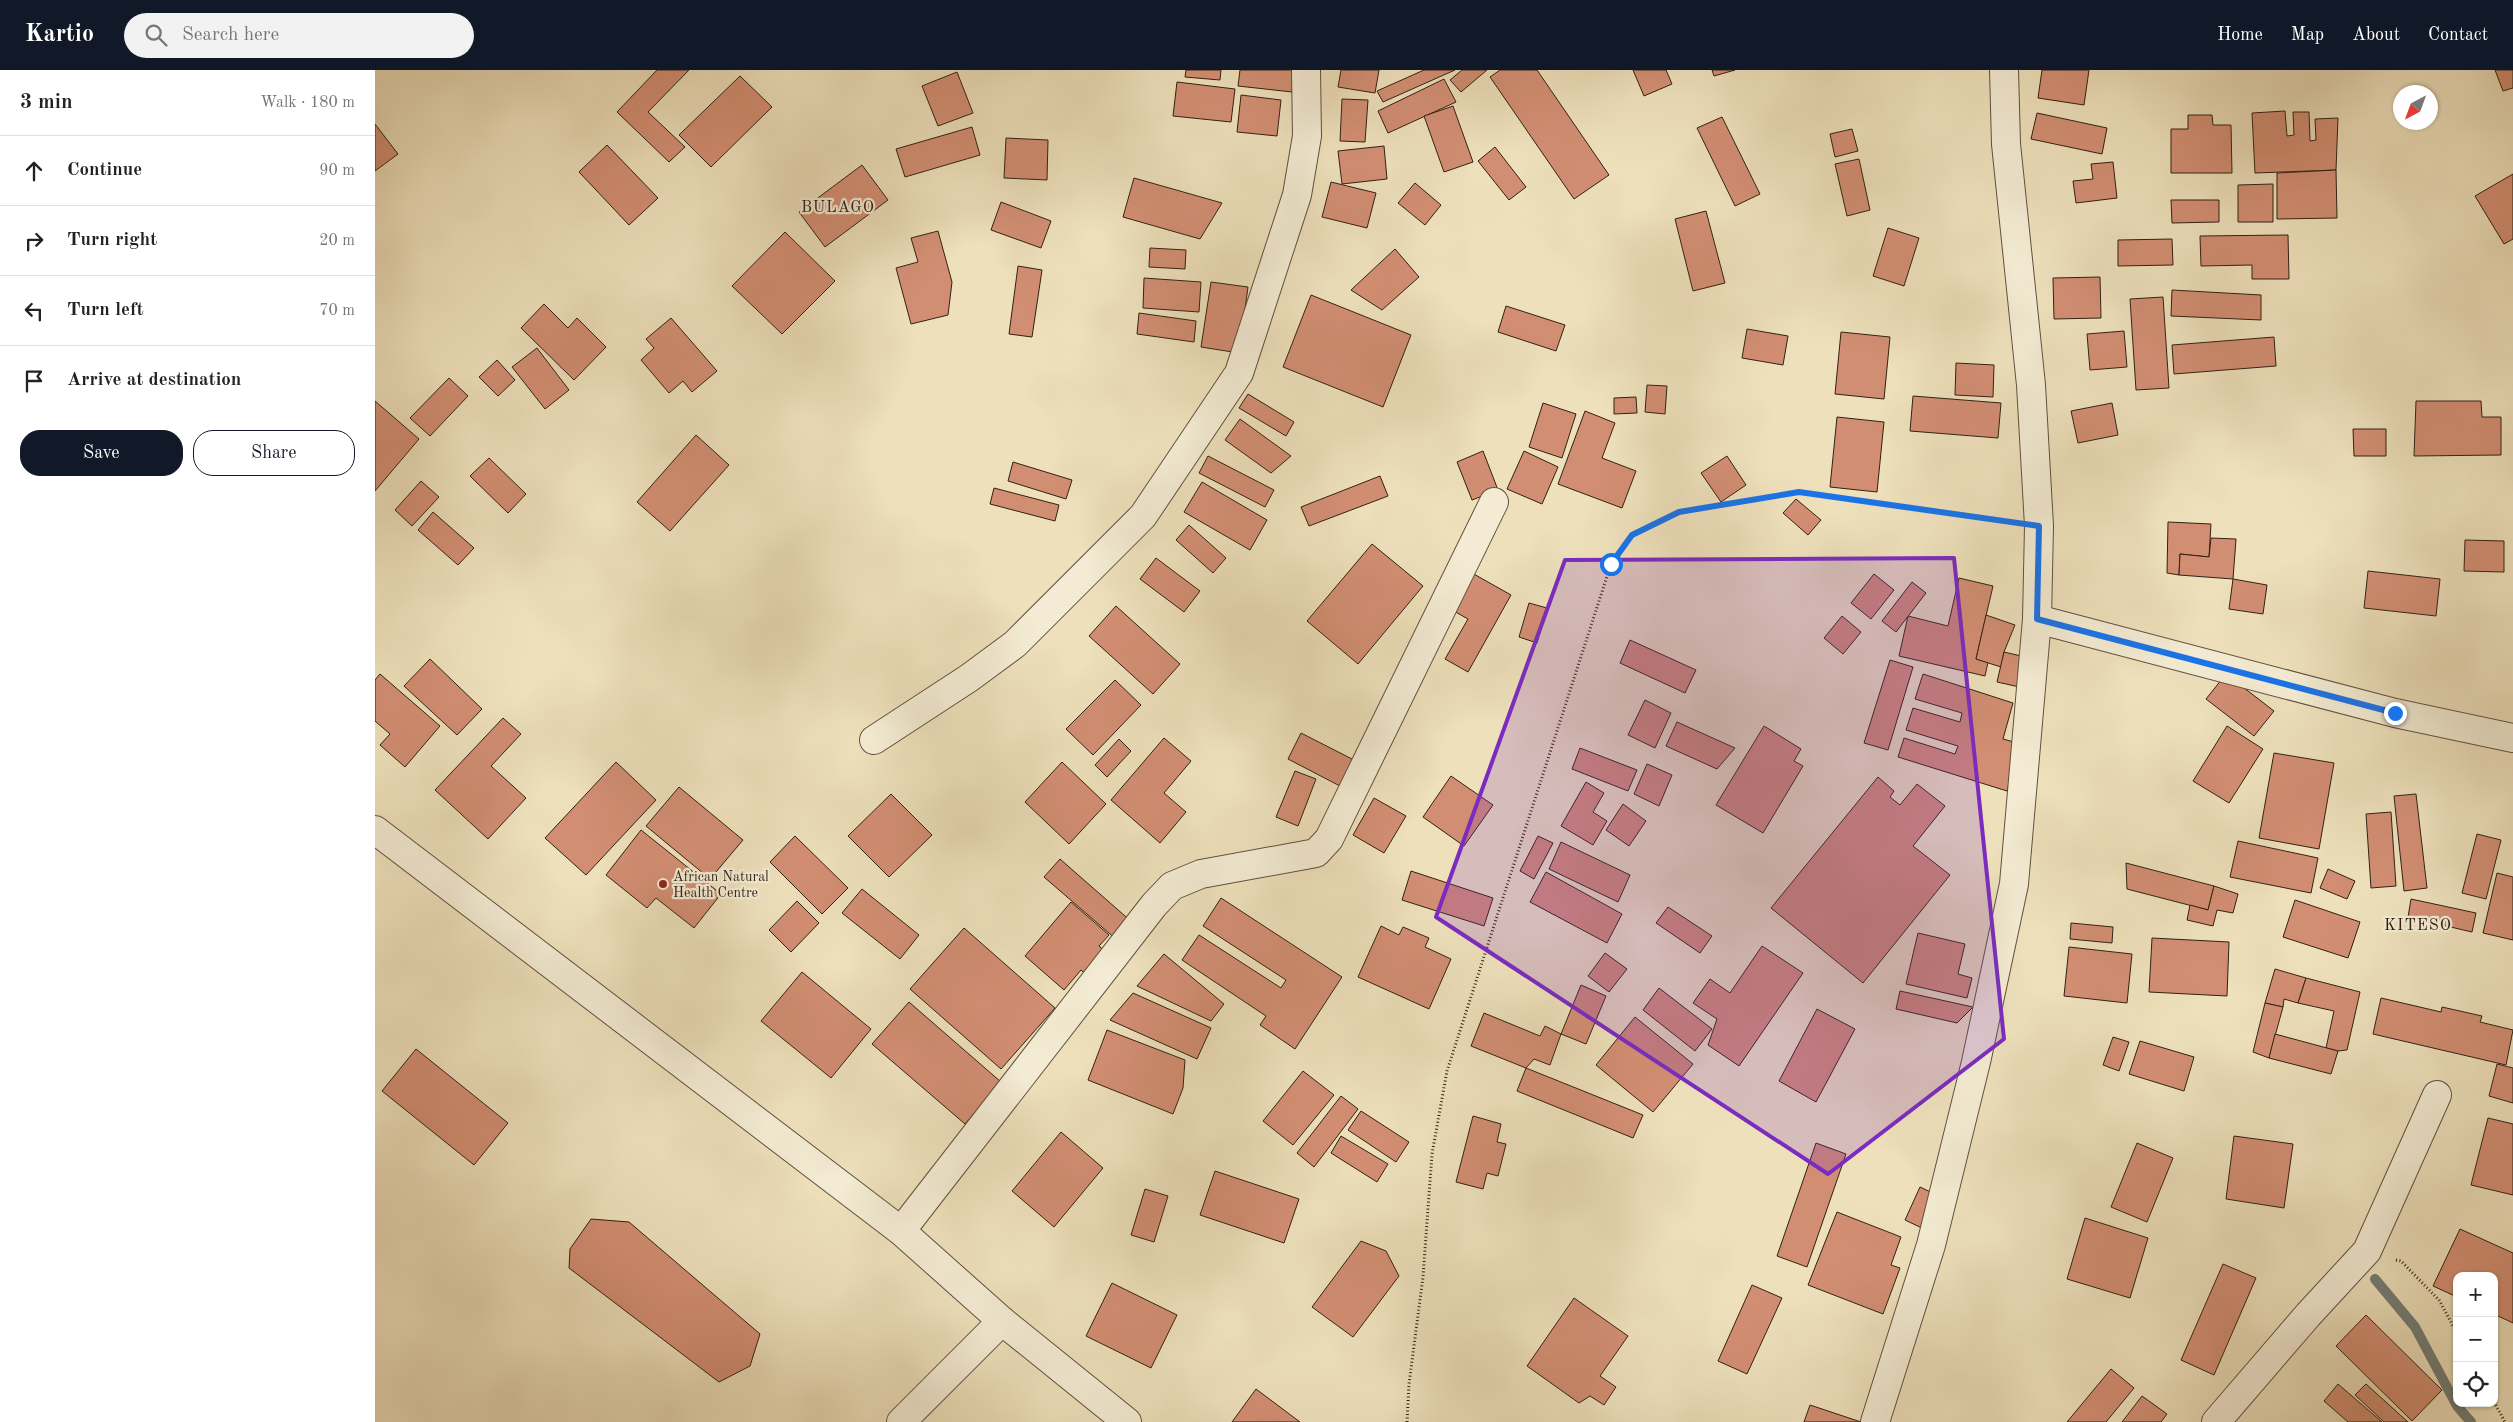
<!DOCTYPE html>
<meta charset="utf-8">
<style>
body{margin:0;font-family:"Old Standard TT",serif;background:#f2f2f2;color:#222}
.controls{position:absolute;right:15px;bottom:15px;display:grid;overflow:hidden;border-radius:10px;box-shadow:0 1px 4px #0004}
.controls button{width:45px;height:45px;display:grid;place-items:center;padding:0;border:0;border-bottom:1px solid #e0e0e0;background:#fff;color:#222;font:25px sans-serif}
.compass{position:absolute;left:2018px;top:15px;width:45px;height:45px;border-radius:50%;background:#fff;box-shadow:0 1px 4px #0004;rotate:221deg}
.stop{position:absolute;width:15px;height:15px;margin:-11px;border:4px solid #1a73e8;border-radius:50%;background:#fff}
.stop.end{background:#1a73e8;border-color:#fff;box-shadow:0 1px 5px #0008}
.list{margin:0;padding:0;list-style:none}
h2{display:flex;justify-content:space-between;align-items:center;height:65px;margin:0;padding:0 20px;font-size:21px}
h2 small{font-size:16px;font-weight:400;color:#767676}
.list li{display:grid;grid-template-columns:32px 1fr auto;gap:15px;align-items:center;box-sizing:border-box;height:70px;padding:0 20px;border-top:1px solid #e0e0e0}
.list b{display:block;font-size:19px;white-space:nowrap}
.list em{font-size:16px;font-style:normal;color:#767676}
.actions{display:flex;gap:10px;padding:15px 20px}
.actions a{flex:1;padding:11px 0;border:1px solid #111827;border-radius:20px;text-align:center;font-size:18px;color:#111827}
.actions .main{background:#111827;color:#fff}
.icon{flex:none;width:28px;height:28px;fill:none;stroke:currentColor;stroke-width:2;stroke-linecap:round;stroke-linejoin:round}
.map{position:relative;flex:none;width:2138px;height:1352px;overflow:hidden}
header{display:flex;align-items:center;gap:30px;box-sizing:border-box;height:70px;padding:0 25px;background:#111827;color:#fff}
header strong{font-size:24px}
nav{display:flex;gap:28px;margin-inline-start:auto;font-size:18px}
.search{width:350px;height:45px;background:#f2f2f2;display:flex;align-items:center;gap:12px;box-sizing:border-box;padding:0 18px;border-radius:28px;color:#767676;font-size:19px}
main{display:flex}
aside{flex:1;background:#fff}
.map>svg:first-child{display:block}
</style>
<header>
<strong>Kartio</strong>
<div class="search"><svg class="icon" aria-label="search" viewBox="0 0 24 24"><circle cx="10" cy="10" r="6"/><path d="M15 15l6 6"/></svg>Search here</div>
<nav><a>Home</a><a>Map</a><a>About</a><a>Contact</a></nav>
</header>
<main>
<aside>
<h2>3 min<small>Walk · 180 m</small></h2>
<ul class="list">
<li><svg class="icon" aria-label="ahead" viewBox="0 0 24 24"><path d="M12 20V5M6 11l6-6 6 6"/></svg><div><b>Continue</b></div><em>90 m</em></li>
<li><svg class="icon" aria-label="right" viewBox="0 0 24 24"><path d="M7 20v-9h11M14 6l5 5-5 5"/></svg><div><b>Turn right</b></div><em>20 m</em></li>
<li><svg class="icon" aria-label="left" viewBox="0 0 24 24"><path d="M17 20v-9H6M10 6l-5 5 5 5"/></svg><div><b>Turn left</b></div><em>70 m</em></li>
<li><svg class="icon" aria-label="arrive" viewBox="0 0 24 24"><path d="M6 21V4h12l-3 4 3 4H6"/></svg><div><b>Arrive at destination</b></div></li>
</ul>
<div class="actions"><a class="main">Save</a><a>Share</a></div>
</aside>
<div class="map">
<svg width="2138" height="1352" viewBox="0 0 2138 1352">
<rect width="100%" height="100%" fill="#ede0bb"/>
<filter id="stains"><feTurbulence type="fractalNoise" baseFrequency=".004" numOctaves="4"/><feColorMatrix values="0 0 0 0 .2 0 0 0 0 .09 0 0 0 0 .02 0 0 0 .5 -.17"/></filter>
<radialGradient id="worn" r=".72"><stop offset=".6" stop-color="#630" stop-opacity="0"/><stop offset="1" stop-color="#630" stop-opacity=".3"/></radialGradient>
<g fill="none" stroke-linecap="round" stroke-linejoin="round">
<polyline stroke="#727d77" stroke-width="10" points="2000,1209 2040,1257 2082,1336 2096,1352"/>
</g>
<g fill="#d28e73" stroke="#322013">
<polygon points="282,0 314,0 273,42 310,77 294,92 242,42"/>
<polygon points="811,0 846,0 845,10 810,7"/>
<polygon points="865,0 920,0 917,22 863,16"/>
<polygon points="966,0 1004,0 1000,23 963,17"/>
<polygon points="1049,0 1080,0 1008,32 1002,21"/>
<polygon points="1087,0 1112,0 1086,22 1075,10"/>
<polygon points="1125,0 1162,0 1234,105 1199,129 1115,7"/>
<polygon points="1258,0 1291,0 1297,14 1269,26"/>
<polygon points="1337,0 1360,0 1339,6"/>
<polygon points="1667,0 1714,0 1709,35 1663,28"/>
<polygon points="2120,0 2138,0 2138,18 2128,21"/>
<polygon points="582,2 598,43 563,56 547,16"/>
<polygon points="365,6 397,37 336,97 304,65"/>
<polygon points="1069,9 1081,32 1013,63 1003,41"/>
<polygon points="802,12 860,19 856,52 798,46"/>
<polygon points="866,25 906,30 902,66 862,62"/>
<polygon points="967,29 993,30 990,72 965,71"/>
<polygon points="1078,36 1098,92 1069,102 1049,46"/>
<polygon points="1910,41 1912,66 1919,65 1918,42 1934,42 1935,71 1941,70 1940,49 1963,48 1961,100 1880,103 1877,43"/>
<polygon points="1662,43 1732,58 1727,84 1656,69"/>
<polygon points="1813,45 1837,45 1838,55 1856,55 1857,103 1796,103 1796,59 1813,59"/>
<polygon points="1347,47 1385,124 1360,136 1322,58"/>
<polygon points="0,54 23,84 0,101"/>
<polygon points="597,57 605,85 530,107 521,79"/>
<polygon points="1477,59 1483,81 1460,87 1455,64"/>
<polygon points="631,68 673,70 672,110 629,108"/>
<polygon points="232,75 283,128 254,155 204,102"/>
<polygon points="1009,76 1012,109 967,114 963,81"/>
<polygon points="1120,77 1151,117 1134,130 1103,91"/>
<polygon points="1484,89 1495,140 1472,146 1460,94"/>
<polygon points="1738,92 1742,128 1701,133 1698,111 1718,109 1716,94"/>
<polygon points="487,95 513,130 450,177 424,142"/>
<polygon points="1961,100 1962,148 1902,149 1902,103"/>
<polygon points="2138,104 2138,169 2129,174 2100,126"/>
<polygon points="759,108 847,133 825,169 748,147"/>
<polygon points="956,112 1001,123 992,158 947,147"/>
<polygon points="1040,113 1066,135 1050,155 1023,133"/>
<polygon points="1898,114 1898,152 1863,152 1863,115"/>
<polygon points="1796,130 1844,130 1844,152 1797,153"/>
<polygon points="626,132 676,151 666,178 616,160"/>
<polygon points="1331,141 1350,213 1318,221 1300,149"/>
<polygon points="1513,158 1544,168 1529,216 1498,206"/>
<polygon points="563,161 577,212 573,245 536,254 521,198 543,192 536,168"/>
<polygon points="410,162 460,211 407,264 357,216"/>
<polygon points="1913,165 1914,209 1877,209 1877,195 1826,196 1825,166"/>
<polygon points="1797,169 1798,195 1743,196 1743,170"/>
<polygon points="775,178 811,180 810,199 774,197"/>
<polygon points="1020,179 1044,207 1007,240 976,220"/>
<polygon points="643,196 667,200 657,267 634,264"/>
<polygon points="1725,207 1726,248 1679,249 1678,208"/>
<polygon points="769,208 826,212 824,242 768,238"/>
<polygon points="836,212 873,217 864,283 826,277"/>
<polygon points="1797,220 1886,225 1886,250 1796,246"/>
<polygon points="936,225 1036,265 1008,337 908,297"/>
<polygon points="1788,227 1794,318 1761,320 1755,229"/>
<polygon points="169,234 193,258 202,248 231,277 199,310 146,258"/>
<polygon points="1131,236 1190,255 1181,281 1123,262"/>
<polygon points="764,243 821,251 819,272 762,264"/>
<polygon points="296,248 342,301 317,322 308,311 294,323 266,290 279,278 271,269"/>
<polygon points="1372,259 1413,266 1408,295 1367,288"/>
<polygon points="1749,261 1752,297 1715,300 1712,264"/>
<polygon points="1466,262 1515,267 1509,329 1460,324"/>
<polygon points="1899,267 1901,296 1799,304 1797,275"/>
<polygon points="162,278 194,320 170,339 137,297"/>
<polygon points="122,290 140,310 123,326 104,307"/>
<polygon points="1581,293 1619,295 1618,327 1580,325"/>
<polygon points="74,308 93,326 55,366 35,348"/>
<polygon points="1272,315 1292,316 1290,344 1270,342"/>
<polygon points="873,324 919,352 911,366 864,338"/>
<polygon points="1538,326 1626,333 1623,368 1535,361"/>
<polygon points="1261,327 1262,343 1239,344 1239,328"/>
<polygon points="0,331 44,369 0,421"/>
<polygon points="2041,331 2106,331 2107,347 2126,347 2126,385 2039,386"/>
<polygon points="1168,333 1201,344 1187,388 1154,377"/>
<polygon points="1737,333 1743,365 1703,373 1696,341"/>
<polygon points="1210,341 1240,353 1227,388 1261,401 1247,438 1183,414"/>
<polygon points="1462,347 1509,352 1502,422 1455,417"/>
<polygon points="865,349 916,386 896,403 850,370"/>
<polygon points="1978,359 2011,359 2011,386 1979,386"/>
<polygon points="321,365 354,395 295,461 262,432"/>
<polygon points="1108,381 1123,420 1097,430 1082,392"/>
<polygon points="1149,381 1183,397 1167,434 1132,419"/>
<polygon points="833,386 899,420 890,437 824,403"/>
<polygon points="1352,386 1371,415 1346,432 1326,403"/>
<polygon points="114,388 151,424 133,443 95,406"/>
<polygon points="638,392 697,410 691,429 633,411"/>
<polygon points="1005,406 1013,426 934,456 926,437"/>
<polygon points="46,411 64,427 37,456 20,440"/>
<polygon points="827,412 892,450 875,480 809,442"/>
<polygon points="619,418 684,435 680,451 615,434"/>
<polygon points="1421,429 1446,450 1433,465 1408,443"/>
<polygon points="58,442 99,478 83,495 43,460"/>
<polygon points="1793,452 1836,454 1834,487 1805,484 1804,505 1792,503"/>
<polygon points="814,455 851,488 838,503 801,470"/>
<polygon points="1836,468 1861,469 1858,509 1804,505 1805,484 1834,487"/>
<polygon points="2090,470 2129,471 2129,502 2089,501"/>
<polygon points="997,474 1048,516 983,594 932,551"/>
<polygon points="781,488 825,521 809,542 765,509"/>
<polygon points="1993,501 2065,509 2061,546 1989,538"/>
<polygon points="1097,503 1136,525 1093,602 1070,589 1093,549 1077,540"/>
<polygon points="1499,504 1519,520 1496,549 1476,533"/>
<polygon points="1584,508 1618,516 1601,589 1613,592 1610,606 1524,586 1533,546 1573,556"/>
<polygon points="1858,509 1892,515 1888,544 1854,539"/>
<polygon points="1537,512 1551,523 1521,562 1507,551"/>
<polygon points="1154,533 1172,538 1162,573 1144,567"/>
<polygon points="741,536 805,594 778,624 714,566"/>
<polygon points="1611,545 1640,555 1629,582 1626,597 1601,589"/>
<polygon points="1467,546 1486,562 1468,584 1449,568"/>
<polygon points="1255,570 1321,600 1310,623 1245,593"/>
<polygon points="1629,582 1655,588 1649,618 1622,612"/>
<polygon points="55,589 107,639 82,665 29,616"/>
<polygon points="1515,590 1538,597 1513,680 1489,673"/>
<polygon points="5,604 65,656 30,697 5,675 15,664 0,651 0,610"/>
<polygon points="1548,604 1638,633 1628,669 1646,674 1632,721 1523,687 1529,668 1580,684 1583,676 1531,660 1538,638 1585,652 1587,643 1540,629"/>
<polygon points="1851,604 1899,641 1879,666 1831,629"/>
<polygon points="740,610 766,635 718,685 691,659"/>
<polygon points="1270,630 1296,643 1280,678 1253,665"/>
<polygon points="128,648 146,664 116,696 151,728 113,769 60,720"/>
<polygon points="1302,652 1360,678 1342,699 1291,676"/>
<polygon points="1389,656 1426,679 1419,691 1428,696 1388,763 1341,735"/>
<polygon points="1852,656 1888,679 1854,733 1818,711"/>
<polygon points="926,663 979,690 965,716 913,689"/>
<polygon points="789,668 816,691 789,723 811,742 785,773 736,730"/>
<polygon points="744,669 756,681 732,707 720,695"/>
<polygon points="1205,678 1262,700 1253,721 1197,699"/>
<polygon points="1899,683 1959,693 1944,779 1884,768"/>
<polygon points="241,692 281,730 211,805 170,768"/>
<polygon points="687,692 731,734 694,774 650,732"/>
<polygon points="1272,694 1297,705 1284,736 1259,724"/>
<polygon points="920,701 941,709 923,756 901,747"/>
<polygon points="1076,706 1118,735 1089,776 1048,747"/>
<polygon points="1503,707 1519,721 1515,727 1525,735 1542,714 1570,736 1538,776 1575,805 1488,913 1396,838"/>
<polygon points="1211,712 1229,723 1218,742 1232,751 1218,775 1186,756"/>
<polygon points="304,717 368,770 335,809 271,756"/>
<polygon points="516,724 557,765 514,807 473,766"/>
<polygon points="2041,724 2052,818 2029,821 2019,726"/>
<polygon points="999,728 1031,746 1009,783 978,765"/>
<polygon points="1248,734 1271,751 1254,776 1231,760"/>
<polygon points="2016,742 2021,816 1996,818 1991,744"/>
<polygon points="266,760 346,824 319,858 281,828 272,838 231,805"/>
<polygon points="2102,764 2126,770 2111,829 2087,823"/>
<polygon points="420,766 473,818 447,844 395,792"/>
<polygon points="1163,766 1178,773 1159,809 1145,801"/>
<polygon points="1863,771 1943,788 1936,823 1855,807"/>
<polygon points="1186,772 1255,805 1243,832 1174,799"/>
<polygon points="685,789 758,853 742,870 669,807"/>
<polygon points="1751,793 1839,816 1833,840 1752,819"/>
<polygon points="1953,799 1980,811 1972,829 1945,818"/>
<polygon points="1036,801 1118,828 1109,856 1027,830"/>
<polygon points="1171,802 1247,844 1232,873 1155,832"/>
<polygon points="2122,803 2138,807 2138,870 2108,863"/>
<polygon points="1839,816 1863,824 1858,843 1842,840 1838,856 1812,850 1815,835 1833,840"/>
<polygon points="487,819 544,865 525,889 467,843"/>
<polygon points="846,828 967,907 920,979 885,955 891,946 807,890 824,865 906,918 911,910 828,856"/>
<polygon points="2036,829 2101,843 2097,862 2033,847"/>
<polygon points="1920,830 1985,852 1973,888 1908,867"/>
<polygon points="422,831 444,853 416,882 394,860"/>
<polygon points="696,832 734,865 724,876 732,883 713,906 706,900 689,920 650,886"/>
<polygon points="1293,837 1337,866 1325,883 1281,853"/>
<polygon points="1696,853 1738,857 1737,873 1695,869"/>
<polygon points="1006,856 1024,865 1028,857 1054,868 1050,877 1076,889 1054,939 983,907"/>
<polygon points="589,858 680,938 626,999 535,919"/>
<polygon points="1543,863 1590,874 1583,904 1597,908 1592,928 1531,914"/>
<polygon points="1777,868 1854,872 1852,926 1774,922"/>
<polygon points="1387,876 1428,903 1364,996 1333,975 1342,949 1318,933 1335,909 1355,923"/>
<polygon points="1694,877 1757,884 1752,933 1689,926"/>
<polygon points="1230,883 1252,899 1234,922 1213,906"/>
<polygon points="789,884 849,934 836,951 762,916"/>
<polygon points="1900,899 1931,908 1923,933 1909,929 1908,937 1890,933"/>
<polygon points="427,902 496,959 456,1008 386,951"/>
<polygon points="1931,908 1985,922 1972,980 1963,981 1951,978 1959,941 1923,933"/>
<polygon points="1206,915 1231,926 1211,974 1186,964"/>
<polygon points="1284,918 1337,959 1320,981 1268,940"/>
<polygon points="1525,921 1598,937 1582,953 1521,939"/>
<polygon points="758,923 836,958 822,989 735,950"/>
<polygon points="2006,928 2066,942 2067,937 2107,946 2105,952 2138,960 2131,995 1998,964"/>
<polygon points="534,932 626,1012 590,1054 497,974"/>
<polygon points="1890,933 1908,937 1894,988 1878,982"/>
<polygon points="1442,939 1480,959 1441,1032 1404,1011"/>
<polygon points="1109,943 1165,966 1170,956 1186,964 1175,995 1159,989 1151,998 1096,976"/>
<polygon points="1260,947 1318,994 1278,1042 1221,995"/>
<polygon points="732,960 810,990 808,1018 798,1044 713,1010"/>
<polygon points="1900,964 1963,981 1956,1004 1894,988"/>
<polygon points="1738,967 1754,972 1744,1001 1728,995"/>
<polygon points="1765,971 1819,987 1809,1021 1754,1004"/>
<polygon points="41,979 133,1053 99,1095 7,1021"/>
<polygon points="2122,994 2138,998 2138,1033 2114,1026"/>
<polygon points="1151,998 1268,1045 1258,1068 1142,1021"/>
<polygon points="928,1001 959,1025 918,1075 888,1051"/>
<polygon points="966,1026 983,1039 939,1097 922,1083"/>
<polygon points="986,1041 1034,1072 1021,1092 973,1060"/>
<polygon points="1098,1046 1126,1054 1122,1072 1131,1074 1123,1106 1112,1103 1108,1119 1081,1112"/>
<polygon points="2113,1048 2138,1054 2138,1125 2096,1115"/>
<polygon points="686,1062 728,1098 679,1157 637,1121"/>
<polygon points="966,1066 1013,1094 1002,1112 956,1083"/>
<polygon points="1859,1066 1918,1074 1909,1138 1851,1129"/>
<polygon points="1441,1073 1471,1084 1432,1197 1402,1186"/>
<polygon points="1762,1073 1798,1088 1772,1152 1736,1137"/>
<polygon points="840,1101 924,1129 909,1173 825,1145"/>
<polygon points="1545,1117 1564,1126 1549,1159 1530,1150"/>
<polygon points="770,1119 793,1126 779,1172 756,1165"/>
<polygon points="1462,1142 1526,1167 1516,1195 1525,1198 1508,1244 1433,1215"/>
<polygon points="1710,1148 1773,1168 1755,1228 1692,1209"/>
<polygon points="216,1149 254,1152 385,1264 375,1296 344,1312 194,1198 195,1179"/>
<polygon points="2085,1159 2138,1183 2138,1253 2119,1244 2119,1206 2082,1206 2082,1227 2058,1216"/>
<polygon points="986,1171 1011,1181 1024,1206 978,1267 937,1237"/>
<polygon points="1848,1194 1881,1208 1839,1305 1806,1290"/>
<polygon points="737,1213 802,1245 776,1298 711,1266"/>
<polygon points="1377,1215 1407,1228 1372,1304 1343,1291"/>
<polygon points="1199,1228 1253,1266 1225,1306 1241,1317 1229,1335 1215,1326 1204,1333 1152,1296"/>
<polygon points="1991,1245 2067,1320 2037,1351 1961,1276"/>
<polygon points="1736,1299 1759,1318 1731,1352 1692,1352"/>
<polygon points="1963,1314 2007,1352 1973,1352 1949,1331"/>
<polygon points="1991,1314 2033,1352 2009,1352 1980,1325"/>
<polygon points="881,1319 925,1352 857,1352"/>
<polygon points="1767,1326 1792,1344 1786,1352 1747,1352"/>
<polygon points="1435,1335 1486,1352 1429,1352"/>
</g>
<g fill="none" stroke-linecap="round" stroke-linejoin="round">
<defs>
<g id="minor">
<polyline points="1662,549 2020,643 2138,668"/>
<polyline points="499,670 594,608 640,574 768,446 864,303 922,125 932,66 931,0"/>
<polyline points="0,760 526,1161 627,1251 752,1352"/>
<polyline points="526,1161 779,835 797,816 826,804 941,783 954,769 1119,432"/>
<polyline points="526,1352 627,1251"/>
<polyline points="1500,1352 1556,1175 1601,992 1639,814 1662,549 1664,456 1656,315 1631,74 1629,0"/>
<polyline points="1841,1352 1933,1245 1992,1181 2062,1025"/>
</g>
</defs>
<use href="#minor" stroke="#61503d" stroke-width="30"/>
<g stroke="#322013" stroke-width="3" stroke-dasharray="1 2.5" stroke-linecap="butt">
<polyline points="2021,1190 2026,1191 2064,1230 2082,1263"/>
<polyline points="2119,1332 2130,1352"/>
<polyline points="1032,1352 1034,1314 1048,1207 1057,1084 1072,1001 1236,494 1257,465 1304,442 1424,422 1632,451"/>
</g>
<use href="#minor" stroke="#f3ebd3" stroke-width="28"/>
</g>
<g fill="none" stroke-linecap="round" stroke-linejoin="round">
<polyline stroke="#1a73e8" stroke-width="6" points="1236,494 1257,465 1304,442 1424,422 1664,456 1662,549 2020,643"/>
</g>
<path fill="#7b2cbf" fill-opacity="0.2" stroke="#7b2cbf" stroke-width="4" stroke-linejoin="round" d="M1579,488L1629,969L1453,1104L1061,847L1190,490Z"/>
<circle fill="#8f2418" stroke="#f3ebd3" stroke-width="2" cx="288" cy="814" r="5"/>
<g text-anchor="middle" stroke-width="4.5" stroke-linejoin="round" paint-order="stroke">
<g font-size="14" fill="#322013" stroke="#f3ebd3" text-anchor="start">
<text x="298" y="811">African Natural<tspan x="298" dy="16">Health Centre</tspan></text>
</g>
<g font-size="16" letter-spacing="1" fill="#322013" stroke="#f3ebd3">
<text x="463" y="142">BULAGO</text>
<text x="2043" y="860">KITESO</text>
</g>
</g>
<rect width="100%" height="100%" filter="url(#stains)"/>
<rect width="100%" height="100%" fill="url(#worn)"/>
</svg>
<div class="controls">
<button>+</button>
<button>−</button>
<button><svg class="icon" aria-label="locate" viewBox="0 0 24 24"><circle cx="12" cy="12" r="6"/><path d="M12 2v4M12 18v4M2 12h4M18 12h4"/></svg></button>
</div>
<svg class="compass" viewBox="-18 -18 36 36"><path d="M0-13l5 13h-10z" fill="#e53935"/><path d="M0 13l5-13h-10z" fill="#767676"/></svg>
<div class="stop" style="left:1236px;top:494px"></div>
<div class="stop end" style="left:2020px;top:643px"></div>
</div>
</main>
